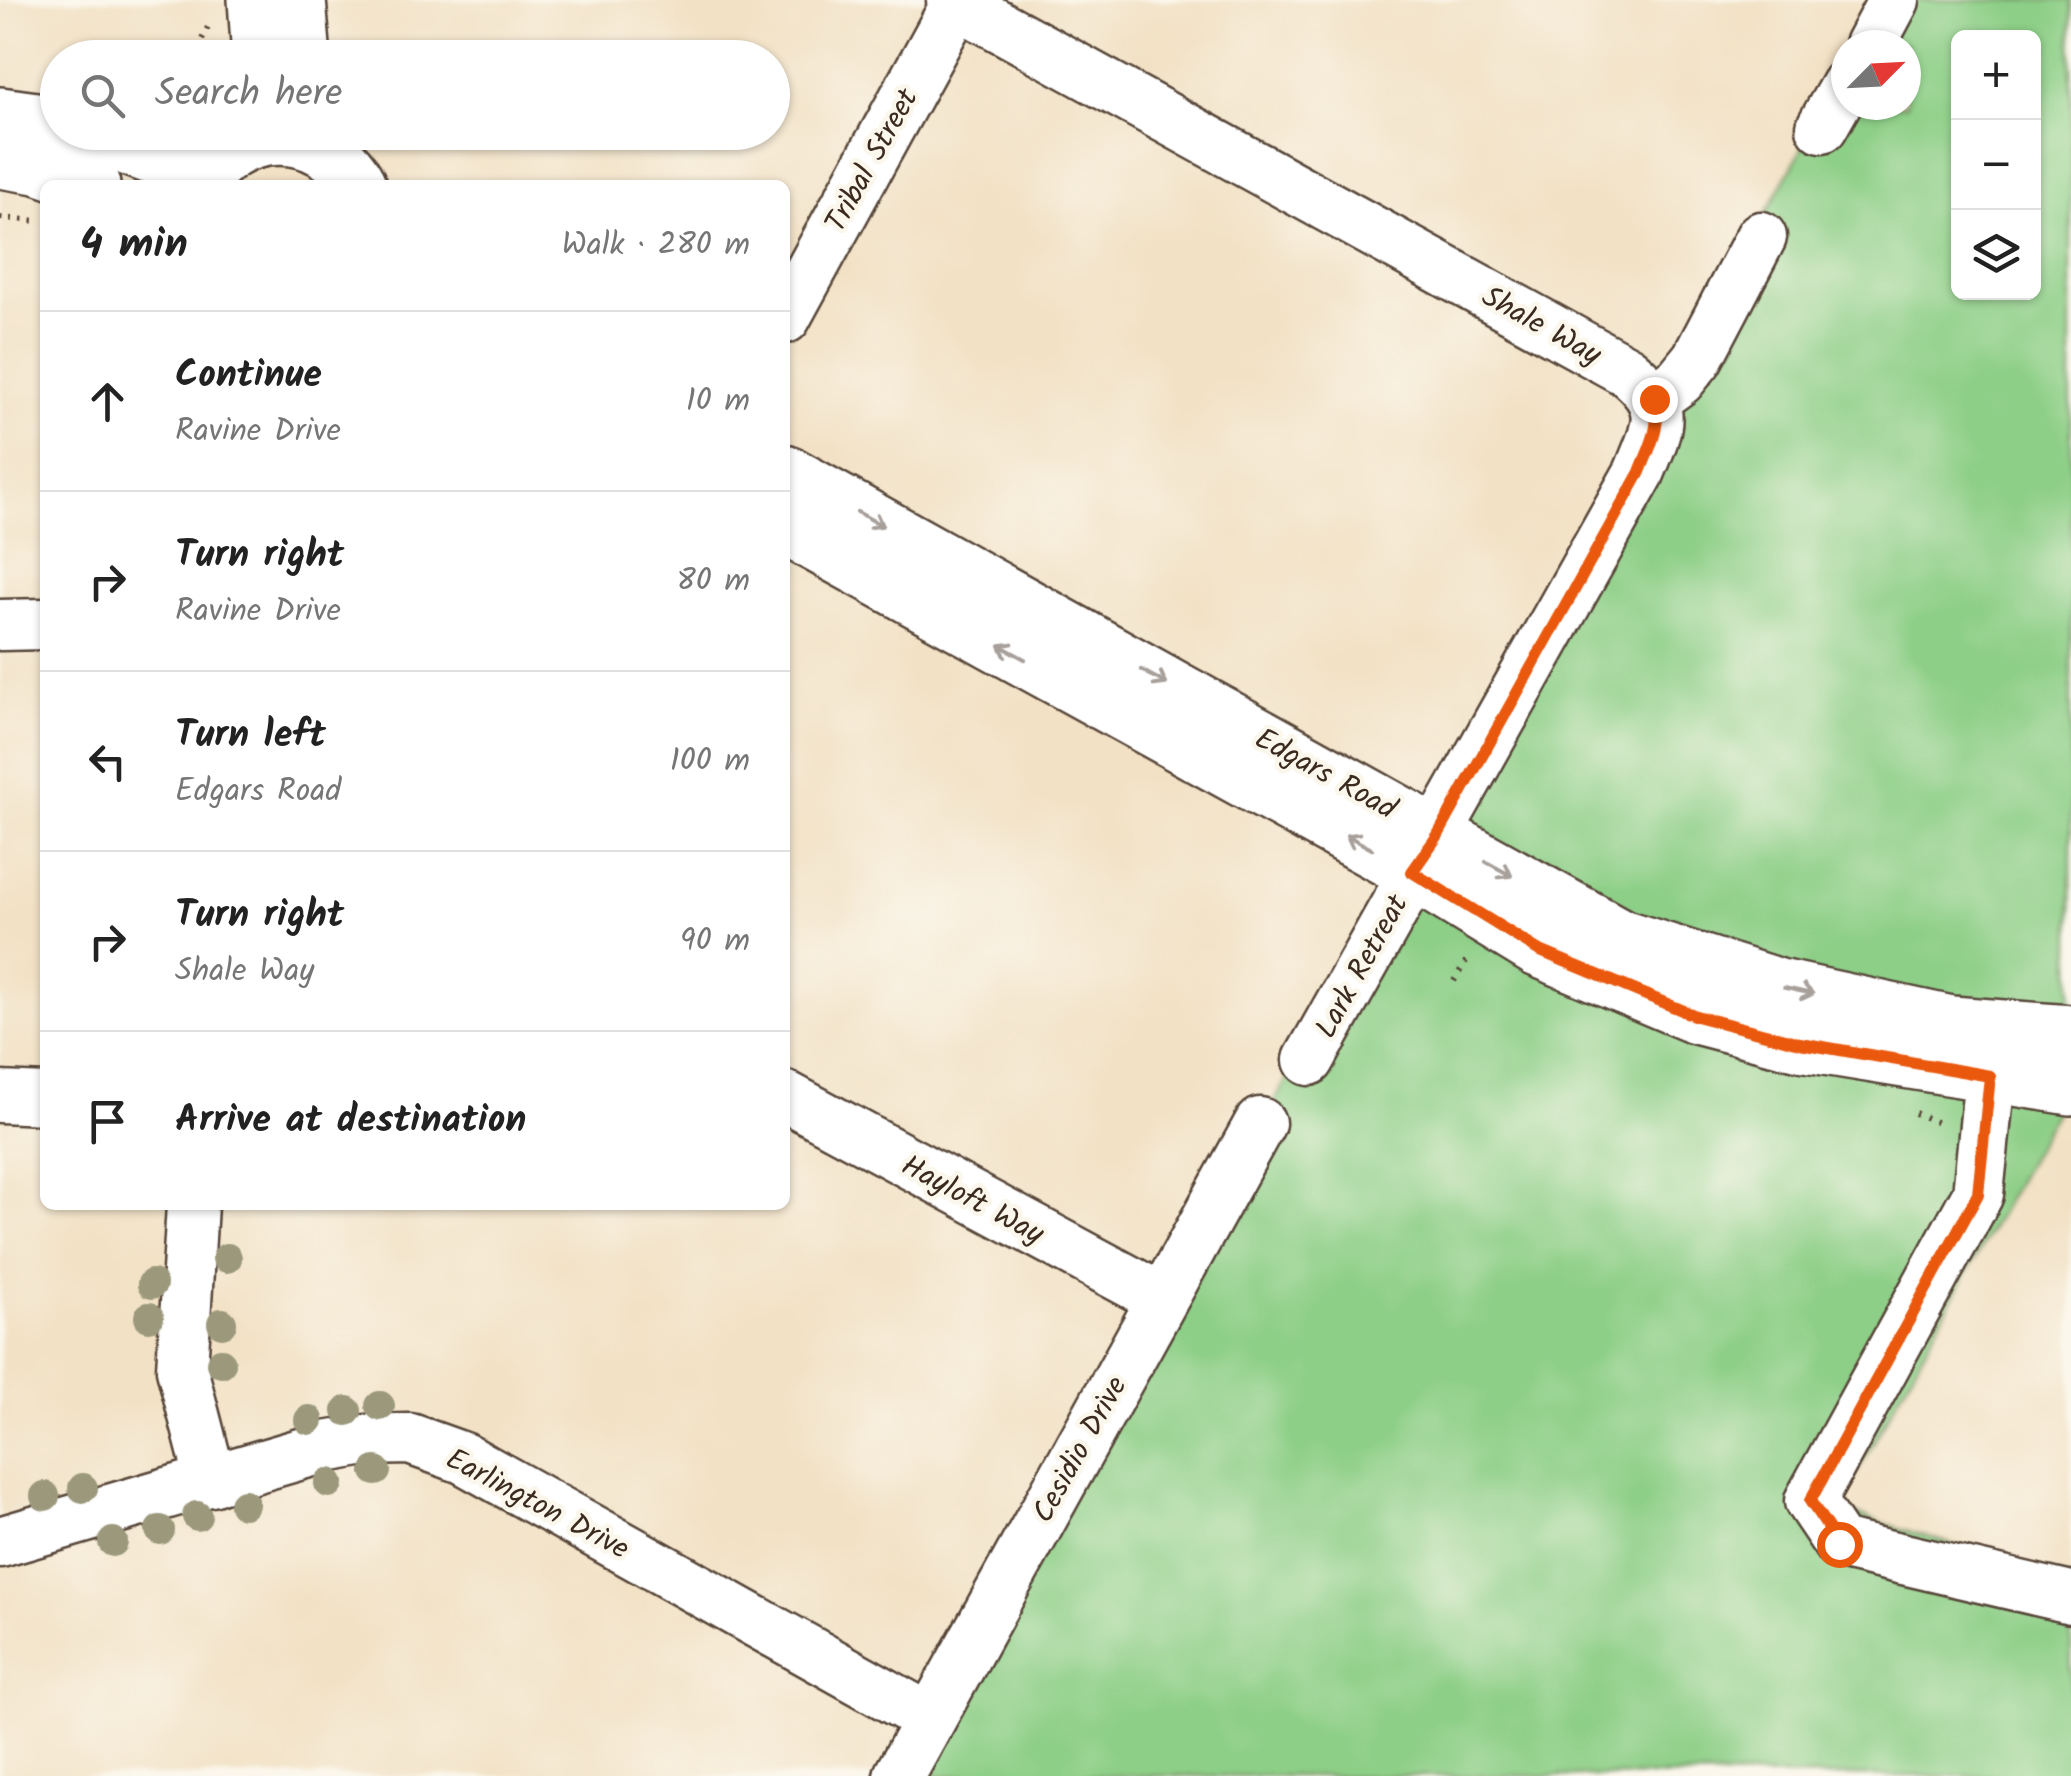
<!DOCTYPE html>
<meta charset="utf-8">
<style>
body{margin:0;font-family:Kalam,sans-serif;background:#f2f2f2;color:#222}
.controls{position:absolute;right:30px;top:30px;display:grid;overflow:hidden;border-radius:15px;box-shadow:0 2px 8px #0004}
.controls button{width:90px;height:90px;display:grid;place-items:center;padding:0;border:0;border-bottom:2px solid #e0e0e0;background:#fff;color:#222;font:50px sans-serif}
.compass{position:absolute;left:1831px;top:30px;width:90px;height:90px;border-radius:50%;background:#fff;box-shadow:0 2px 8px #0004;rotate:66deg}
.stop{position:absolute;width:30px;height:30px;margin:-22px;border:8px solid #ea580c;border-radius:50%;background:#fff}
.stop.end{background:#ea580c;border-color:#fff;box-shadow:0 2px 10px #0008}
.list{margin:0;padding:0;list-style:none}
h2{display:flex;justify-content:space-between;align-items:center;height:130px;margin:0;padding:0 40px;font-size:42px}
h2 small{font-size:32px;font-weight:400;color:#767676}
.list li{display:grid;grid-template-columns:65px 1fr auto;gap:30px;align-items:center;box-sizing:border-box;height:180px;padding:0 40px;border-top:2px solid #e0e0e0}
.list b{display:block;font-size:38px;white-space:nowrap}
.list p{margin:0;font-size:32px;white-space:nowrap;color:#767676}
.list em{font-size:32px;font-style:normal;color:#767676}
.icon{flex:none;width:55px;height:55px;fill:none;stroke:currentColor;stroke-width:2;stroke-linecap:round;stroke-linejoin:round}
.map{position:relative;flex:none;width:2071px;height:1776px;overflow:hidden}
.search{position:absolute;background:#fff;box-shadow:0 2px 8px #0004;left:40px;top:40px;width:750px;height:110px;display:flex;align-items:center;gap:25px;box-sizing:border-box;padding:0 35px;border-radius:55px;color:#767676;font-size:38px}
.panel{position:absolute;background:#fff;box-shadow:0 2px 8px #0004;left:40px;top:180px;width:750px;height:1030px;border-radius:15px}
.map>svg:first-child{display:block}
</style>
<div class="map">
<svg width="2071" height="1776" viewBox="0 0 2071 1776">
<rect width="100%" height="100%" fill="#fbf7ec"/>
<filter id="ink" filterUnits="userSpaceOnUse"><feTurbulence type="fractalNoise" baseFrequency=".01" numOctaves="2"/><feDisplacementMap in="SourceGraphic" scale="20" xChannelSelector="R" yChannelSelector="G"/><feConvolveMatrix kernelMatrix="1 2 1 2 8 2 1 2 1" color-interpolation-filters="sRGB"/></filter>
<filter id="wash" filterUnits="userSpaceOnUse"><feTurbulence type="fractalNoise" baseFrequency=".0048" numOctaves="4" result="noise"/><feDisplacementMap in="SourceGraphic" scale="40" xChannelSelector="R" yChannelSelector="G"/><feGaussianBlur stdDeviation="2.25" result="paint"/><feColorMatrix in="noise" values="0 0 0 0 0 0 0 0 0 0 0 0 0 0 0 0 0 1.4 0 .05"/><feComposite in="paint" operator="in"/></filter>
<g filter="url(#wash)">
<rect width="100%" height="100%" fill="#f2e1c5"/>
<path fill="#8dcf87" stroke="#647c52" stroke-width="2.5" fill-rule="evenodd" d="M1884,0H2071V1083L1837,1509L2071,1581V1776H901L1846,69V105H1906V45H1859ZM1958,38H2034V292H1958Z"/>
</g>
<g filter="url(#ink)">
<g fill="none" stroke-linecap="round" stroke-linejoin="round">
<defs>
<g id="minor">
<path d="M952,0L1627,371C1671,407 1658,426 1639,473L1309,1060"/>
<polyline points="1870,45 1894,0"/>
<polyline points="1822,127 1846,85"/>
<polyline points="785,318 957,3"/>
<polyline points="1654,399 1680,380 1697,359 1761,237"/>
<polyline points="0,625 45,624"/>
<polyline points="1990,1076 1978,1194 1810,1501 1839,1544 2071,1598"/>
<polyline points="785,1096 1162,1299"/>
<polyline points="0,1097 45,1099"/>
<polyline points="192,1205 182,1369 211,1481"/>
<polyline points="0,1542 325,1447 366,1440 410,1439 463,1458 930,1719"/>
<polyline points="899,1776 1260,1123"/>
</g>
<g id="tertiary">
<polyline points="256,0 260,58"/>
<polyline points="298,0 303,58"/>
<polyline points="0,115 58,123"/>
<polyline points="86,132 147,155 213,165"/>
<polyline points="0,160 37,166 92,185"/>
<path d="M199,185C233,123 324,120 358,185"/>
<polyline points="785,472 1621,937 1779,987 1951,1024 2071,1033"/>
<polyline points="785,527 1412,872 1538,949 1696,1016 1800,1043 2071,1087"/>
</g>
</defs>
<use href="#minor" stroke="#564537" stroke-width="55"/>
<use href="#tertiary" stroke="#564537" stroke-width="60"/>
<g stroke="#564537" stroke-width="6" stroke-dasharray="2.5 8" stroke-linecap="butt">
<polyline points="193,58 208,27"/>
<polyline points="0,218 39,221"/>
<polyline points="1454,981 1466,961"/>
<polyline points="1915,1113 1941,1124"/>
</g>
<use href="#minor" stroke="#fff" stroke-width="50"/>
<use href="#tertiary" stroke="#fff" stroke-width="55"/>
</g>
<g fill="#9b987b">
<circle cx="227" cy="1258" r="15"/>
<circle cx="152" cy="1284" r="15"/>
<circle cx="149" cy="1317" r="15"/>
<circle cx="222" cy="1323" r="15"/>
<circle cx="221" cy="1363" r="15"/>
<circle cx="380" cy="1406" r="15"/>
<circle cx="347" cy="1411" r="15"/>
<circle cx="309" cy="1420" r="15"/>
<circle cx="376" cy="1471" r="15"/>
<circle cx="329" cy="1483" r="15"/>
<circle cx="83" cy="1488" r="15"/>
<circle cx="45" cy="1496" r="15"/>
<circle cx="244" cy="1504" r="15"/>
<circle cx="197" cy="1516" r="15"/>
<circle cx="160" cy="1530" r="15"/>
<circle cx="113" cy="1542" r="15"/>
</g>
<defs><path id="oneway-shaft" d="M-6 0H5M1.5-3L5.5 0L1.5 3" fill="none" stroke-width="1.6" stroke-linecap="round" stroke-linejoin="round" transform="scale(2.5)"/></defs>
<g stroke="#a79f9a">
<use href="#oneway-shaft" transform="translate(870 519) rotate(29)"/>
<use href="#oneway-shaft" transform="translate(1012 652) rotate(-151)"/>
<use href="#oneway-shaft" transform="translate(1154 677) rotate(29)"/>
<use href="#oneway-shaft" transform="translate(1359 842) rotate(-151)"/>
<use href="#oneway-shaft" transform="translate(1499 869) rotate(29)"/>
<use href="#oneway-shaft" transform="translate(1799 991) rotate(12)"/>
</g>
</g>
<g fill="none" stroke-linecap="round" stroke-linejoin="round" filter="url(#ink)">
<path stroke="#ea580c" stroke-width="12" d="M1654,399C1663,425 1649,448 1640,472L1438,835L1412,872L1538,950L1696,1016L1800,1043L1990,1076L1978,1194L1810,1501L1839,1544"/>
</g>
<g text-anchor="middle" stroke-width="9" stroke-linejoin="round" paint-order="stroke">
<g font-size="30" fill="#3b2a1e" stroke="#fbf7ec">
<text transform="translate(871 160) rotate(-61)" y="10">Tribal Street</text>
<text transform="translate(1542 325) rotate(29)" y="10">Shale Way</text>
<text transform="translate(1326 773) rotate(29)" y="10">Edgars Road</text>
<text transform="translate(1361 966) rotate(-61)" y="10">Lark Retreat</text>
<text transform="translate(973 1199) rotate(28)" y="10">Hayloft Way</text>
<text transform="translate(1079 1449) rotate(-61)" y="10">Cesidio Drive</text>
<text transform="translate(538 1503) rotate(28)" y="10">Earlington Drive</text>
</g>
</g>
</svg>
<div class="controls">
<button>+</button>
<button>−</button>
<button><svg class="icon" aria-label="layers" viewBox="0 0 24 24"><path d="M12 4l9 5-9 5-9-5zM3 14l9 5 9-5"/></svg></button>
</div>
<svg class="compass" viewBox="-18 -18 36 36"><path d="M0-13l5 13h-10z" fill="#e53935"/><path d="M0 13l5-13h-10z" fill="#767676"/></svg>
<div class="stop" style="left:1839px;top:1544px"></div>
<div class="stop end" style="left:1654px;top:399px"></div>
<div class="search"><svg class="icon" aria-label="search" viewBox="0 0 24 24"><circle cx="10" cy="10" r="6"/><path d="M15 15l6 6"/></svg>Search here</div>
<section class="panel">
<h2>4 min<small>Walk · 280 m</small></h2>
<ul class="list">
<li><svg class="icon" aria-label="ahead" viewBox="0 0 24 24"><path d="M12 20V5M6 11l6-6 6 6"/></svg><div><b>Continue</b><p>Ravine Drive</p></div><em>10 m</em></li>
<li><svg class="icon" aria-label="right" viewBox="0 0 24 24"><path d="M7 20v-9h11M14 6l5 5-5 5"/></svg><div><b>Turn right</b><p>Ravine Drive</p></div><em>80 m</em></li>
<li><svg class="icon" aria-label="left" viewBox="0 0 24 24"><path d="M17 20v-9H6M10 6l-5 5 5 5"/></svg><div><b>Turn left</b><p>Edgars Road</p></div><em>100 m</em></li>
<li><svg class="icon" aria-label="right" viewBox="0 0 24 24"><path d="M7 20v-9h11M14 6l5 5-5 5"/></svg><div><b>Turn right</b><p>Shale Way</p></div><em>90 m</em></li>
<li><svg class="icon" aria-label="arrive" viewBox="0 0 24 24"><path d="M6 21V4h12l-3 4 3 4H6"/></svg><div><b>Arrive at destination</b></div></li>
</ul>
</section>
</div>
